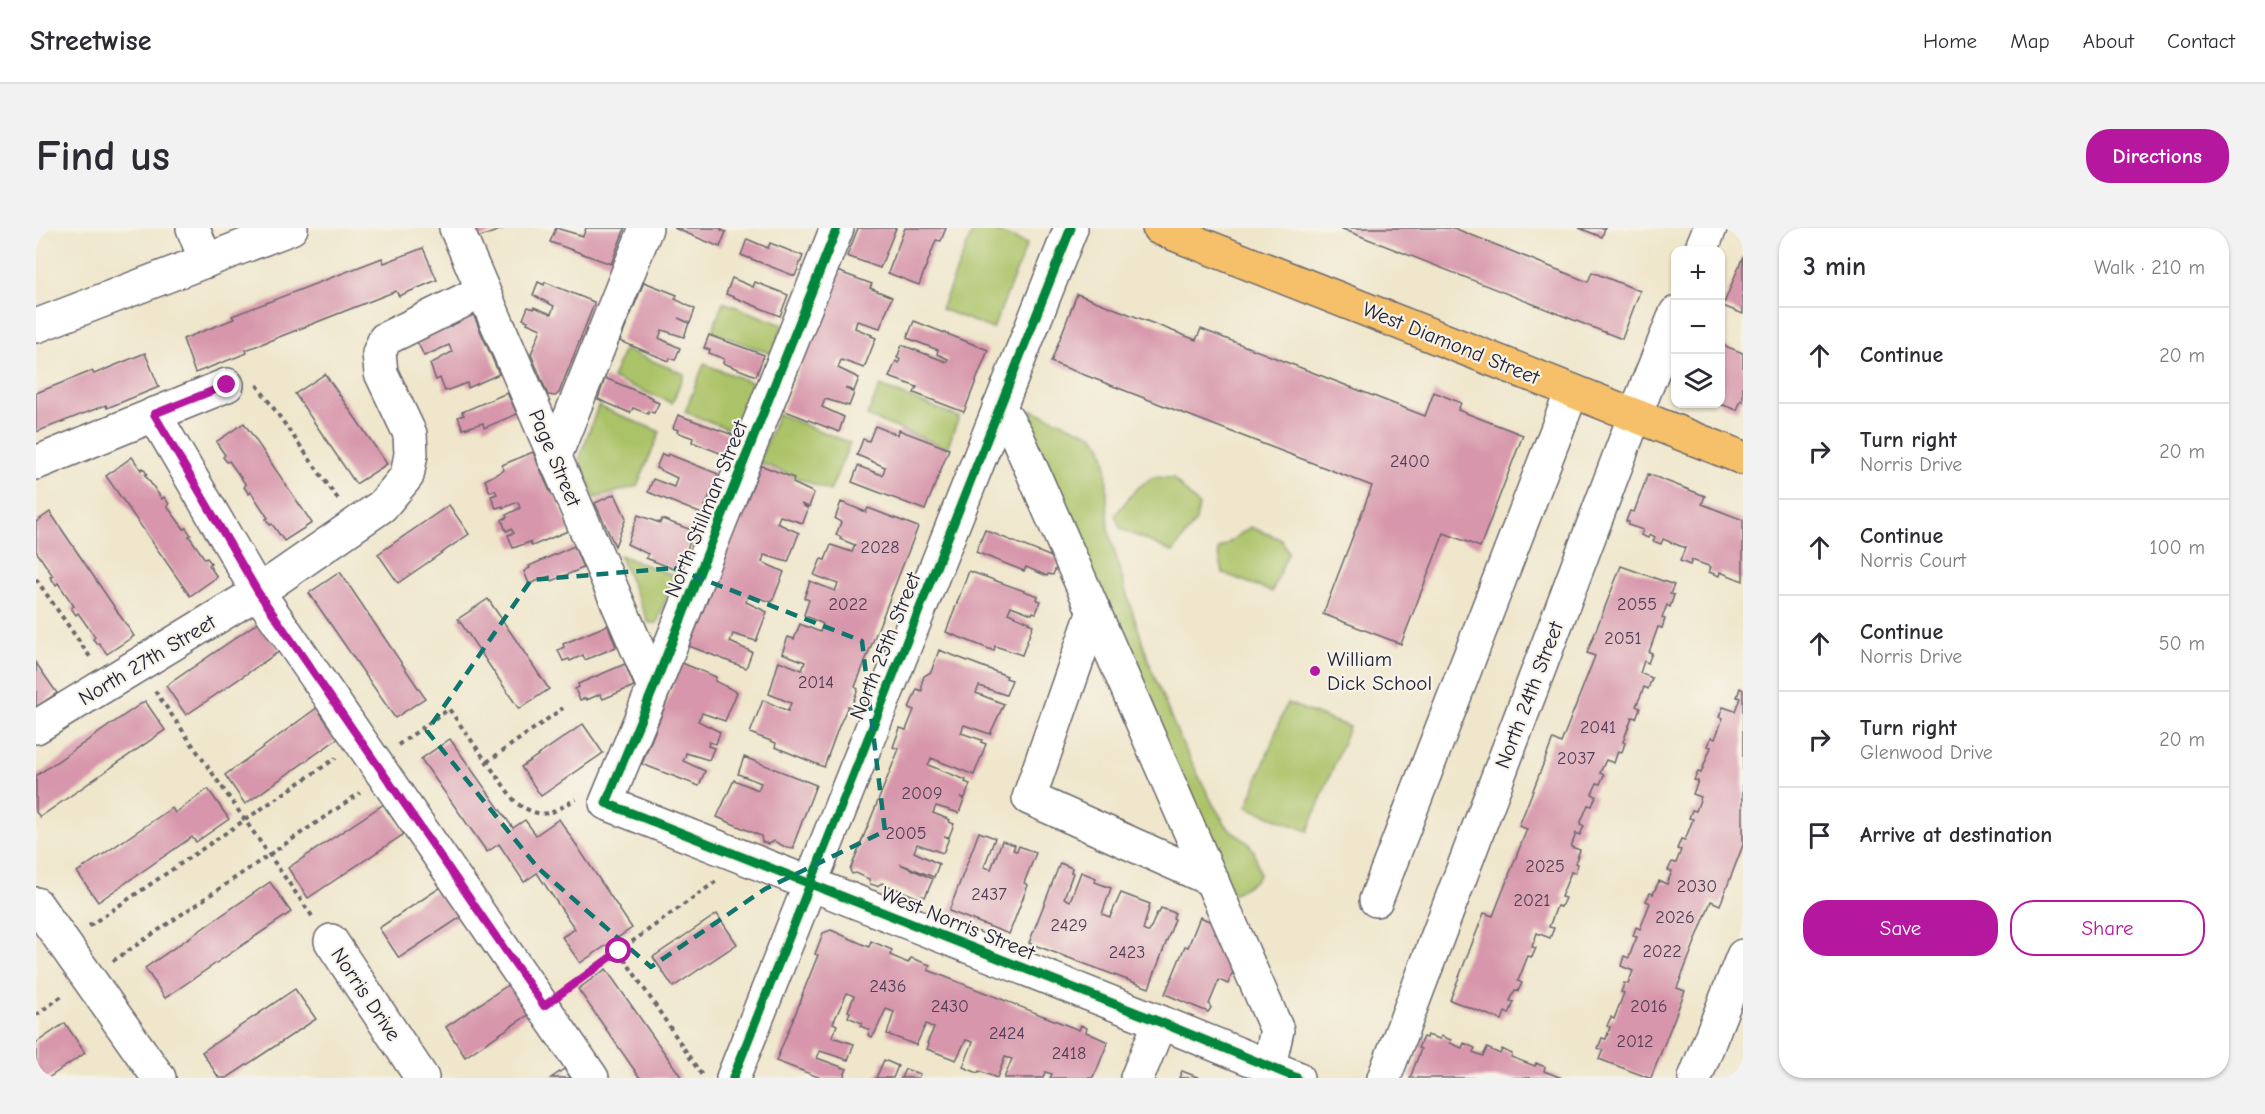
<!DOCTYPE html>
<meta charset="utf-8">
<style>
body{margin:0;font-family:"Comic Neue",sans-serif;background:#f2f2f3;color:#2b2b33}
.controls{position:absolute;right:18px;top:18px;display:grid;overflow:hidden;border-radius:12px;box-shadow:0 2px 4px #0004}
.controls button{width:54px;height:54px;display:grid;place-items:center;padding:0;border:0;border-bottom:2px solid #e1e1e2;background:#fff;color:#2b2b33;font:30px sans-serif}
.stop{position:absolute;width:18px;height:18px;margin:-14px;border:4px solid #b5179e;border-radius:50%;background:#fff}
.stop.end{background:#b5179e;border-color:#fff;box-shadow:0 2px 6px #0008}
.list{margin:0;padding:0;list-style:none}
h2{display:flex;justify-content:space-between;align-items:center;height:78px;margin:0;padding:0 24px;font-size:26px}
h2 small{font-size:20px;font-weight:400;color:#7c7c81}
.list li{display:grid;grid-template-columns:39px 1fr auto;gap:18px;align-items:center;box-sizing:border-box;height:96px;padding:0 24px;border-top:2px solid #e1e1e2}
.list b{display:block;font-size:22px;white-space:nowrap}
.list p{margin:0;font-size:20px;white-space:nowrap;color:#7c7c81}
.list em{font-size:20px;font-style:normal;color:#7c7c81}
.actions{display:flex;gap:12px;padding:18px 24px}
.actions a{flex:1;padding:14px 0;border:2px solid #b5179e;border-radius:24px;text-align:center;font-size:21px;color:#b5179e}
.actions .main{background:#b5179e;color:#fff}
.icon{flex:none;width:33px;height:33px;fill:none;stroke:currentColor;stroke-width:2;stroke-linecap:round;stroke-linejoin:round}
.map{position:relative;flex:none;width:1707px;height:850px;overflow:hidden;border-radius:24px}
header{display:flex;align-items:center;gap:36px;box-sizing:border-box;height:84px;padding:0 30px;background:#fff;border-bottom:2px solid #e1e1e2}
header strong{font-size:28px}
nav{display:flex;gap:33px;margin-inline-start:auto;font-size:21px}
.intro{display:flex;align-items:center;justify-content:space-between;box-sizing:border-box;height:144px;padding:0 36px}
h1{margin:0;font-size:42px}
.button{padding:15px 27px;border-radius:24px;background:#b5179e;color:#fff;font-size:21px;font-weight:700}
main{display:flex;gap:36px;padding:0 36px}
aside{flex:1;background:#fff;border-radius:24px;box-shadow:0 2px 4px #0004}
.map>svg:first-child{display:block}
</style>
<header>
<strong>Streetwise</strong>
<nav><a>Home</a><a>Map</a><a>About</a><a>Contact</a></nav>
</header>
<div class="intro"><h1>Find us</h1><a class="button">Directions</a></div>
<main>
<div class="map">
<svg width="1707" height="850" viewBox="0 0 1707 850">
<rect width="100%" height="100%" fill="#f7f3e8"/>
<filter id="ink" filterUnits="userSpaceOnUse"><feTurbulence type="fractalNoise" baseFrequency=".0167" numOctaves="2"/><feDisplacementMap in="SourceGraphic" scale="12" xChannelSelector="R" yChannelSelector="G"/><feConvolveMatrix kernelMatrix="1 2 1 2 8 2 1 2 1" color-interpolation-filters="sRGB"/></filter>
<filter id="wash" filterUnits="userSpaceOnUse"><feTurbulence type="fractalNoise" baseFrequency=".008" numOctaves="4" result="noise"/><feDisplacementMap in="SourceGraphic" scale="24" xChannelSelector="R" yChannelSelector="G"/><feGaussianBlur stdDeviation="1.35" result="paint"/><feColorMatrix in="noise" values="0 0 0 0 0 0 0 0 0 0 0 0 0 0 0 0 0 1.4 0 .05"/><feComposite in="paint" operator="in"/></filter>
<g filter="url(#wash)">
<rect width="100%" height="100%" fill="#efe6cb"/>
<g fill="#abc368" stroke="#667252" stroke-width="1.5">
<polygon points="938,0 952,0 991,16 957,101 905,81"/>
<polygon points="687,74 747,97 736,126 676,104"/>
<polygon points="588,121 648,146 636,175 576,150"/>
<polygon points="668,136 717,155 698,203 649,184"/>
<polygon points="844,158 923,189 911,220 831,188"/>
<polygon points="562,178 624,204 601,258 559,270 543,232"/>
<polygon points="996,182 1057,207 1065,217 1070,233 1072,300 1089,361 1116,443 1143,509 1178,578 1192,600 1212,615 1218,623 1224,646 1219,653 1194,668 989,199"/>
<polygon points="742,186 814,215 794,263 723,234"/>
<polygon points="1117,249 1137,250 1163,278 1160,293 1137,324 1085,301 1079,287 1100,261"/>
<polygon points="1214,299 1245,311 1252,324 1236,364 1187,345 1182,322"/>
<polygon points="583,327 639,348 621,395 613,395"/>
<polygon points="1251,475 1313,499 1272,603 1211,579"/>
</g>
<g id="blocks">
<g fill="#d796ab">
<polygon points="438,0 469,0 442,10"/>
<polygon points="520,0 547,8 550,0 589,0 575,36 514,14"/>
<polygon points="638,0 686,0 685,2 690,4 684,19"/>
<polygon points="822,0 860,0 844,40 811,28"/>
<polygon points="869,0 910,0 905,13 900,12 883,57 852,45"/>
<polygon points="1304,0 1418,0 1552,54 1556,44 1604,63 1586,111"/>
<polygon points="1543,0 1569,0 1566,9"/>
<polygon points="711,11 732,20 734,15 767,28 759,48 705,27"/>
<polygon points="387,20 401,52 363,68 360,63 210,122 211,125 159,145 147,111 198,91 196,88 346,30 348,35"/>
<polygon points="1707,28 1707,86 1687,78"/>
<polygon points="801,43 836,56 834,60 856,69 844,100 821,93 819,100 836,107 835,108 840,110 828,140 805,132 802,140 823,150 818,163 809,160 818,165 813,178 789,171 786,179 808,189 803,204 747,182"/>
<polygon points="696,50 717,59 719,54 752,67 744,88 690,66"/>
<polygon points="502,54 508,57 509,54 558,74 558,76 523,165 519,168 512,167 495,126 505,101 491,95 492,93 487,91 492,79 498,81 498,79 515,86 518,78 497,67"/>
<polygon points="608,54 641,67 639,71 659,81 654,95 642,90 653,95 648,109 626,102 623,110 644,120 639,132 634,130 633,133 584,113"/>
<polygon points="1041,66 1160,112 1165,101 1389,188 1398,164 1425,175 1422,182 1487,207 1444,319 1408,305 1365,416 1287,386 1336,258 1015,134"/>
<polygon points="437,86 463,146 432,160 431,155 409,163 404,150 400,152 394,136 416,124 413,117 388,128 381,113"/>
<polygon points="878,93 952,122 928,184 878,165 881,159 853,149 860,133 863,135 864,131 861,130 866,117 911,134 912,131 901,126 902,122 871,110"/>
<polygon points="673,107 728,127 720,148 687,135 688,131 673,125 674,122 668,120"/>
<polygon points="1684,116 1707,125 1707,173 1705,172 1701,182 1684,176"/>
<polygon points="109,125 123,159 71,180 70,177 0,204 0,165 56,143 58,146"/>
<polygon points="289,146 351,236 320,256 259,166"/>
<polygon points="569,150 617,170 616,172 623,175 618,185 612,183 612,186 597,180 594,185 562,171"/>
<polygon points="471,165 481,186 448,200 447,195 427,201 422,189 428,187 426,184"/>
<polygon points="642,187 697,207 689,227 656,214 657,210 641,204 642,202 637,200"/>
<polygon points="208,195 276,295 248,313 236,296 234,297 230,291 232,290 215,264 213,266 208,259 210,257 193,233 191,234 187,229 189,227 180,214"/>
<polygon points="839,198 862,207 863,202 913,221 889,282 816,254 822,238 846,247 848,243 849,239 821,227 827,211 833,213"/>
<polygon points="497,224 514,264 517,262 534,302 496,318 494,314 477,320 472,307 478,305 475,301 470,303 466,292 471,289 470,287 484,280 482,274 467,280 467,278 460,280 455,268 461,266 459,262 454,264 449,252 468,242 466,237"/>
<polygon points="626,226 631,228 632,226 682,246 666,286 612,264 617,251 638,259 641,250 620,240"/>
<polygon points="96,229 105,242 107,240 111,246 109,247 126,271 128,269 133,276 131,278 148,301 150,300 155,307 153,308 169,331 171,330 175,335 173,337 181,349 154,368 70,248"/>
<polygon points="724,237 758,250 757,255 778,265 773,279 765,276 772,281 767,295 744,288 741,295 763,305 752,334 728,327 727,331 726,334 748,344 736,374 712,367 710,374 731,384 720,413 697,406 694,414 716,424 710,440 653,418"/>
<polygon points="1612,246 1669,268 1666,276 1707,292 1707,353 1684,344 1683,348 1673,344 1675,339 1656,332 1654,337 1644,333 1649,320 1627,311 1625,316 1617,313 1619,309 1614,306 1612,310 1605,307 1607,302 1592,297 1593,294 1590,293 1594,283 1598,284"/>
<polygon points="579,266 590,290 579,318 559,275"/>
<polygon points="805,274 830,284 832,280 882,299 819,459 822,461 815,479 812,478 803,498 788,539 739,519 740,515 714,505 727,472 752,483 755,475 733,466 743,433 766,442 768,437 769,434 746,425 752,409 758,411 764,396 784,404 786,399 787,396 768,387 773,372 768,370 774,353 799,363 802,356 778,347 785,331 789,332 795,317 816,324 819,317 804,311 805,309 800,307 805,294 799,291"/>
<polygon points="413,277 433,306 362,355 342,326"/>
<polygon points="14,284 98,408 71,426 63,415 61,416 57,411 59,409 42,385 40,387 35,380 38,378 22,355 20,357 14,349 17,348 0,323 0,294"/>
<polygon points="602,287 624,295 626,291 658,303 643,343 610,330 612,326 591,316"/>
<polygon points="949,302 1023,332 1017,347 1012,346 1011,348 990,339 988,343 940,324"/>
<polygon points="538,318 547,340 516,353 514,348 493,356 488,343 494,340 493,338"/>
<polygon points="1585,338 1638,357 1634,366 1638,367 1634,379 1631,377 1626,390 1629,391 1626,400 1622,399 1613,424 1616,425 1612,435 1608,433 1604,445 1616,450 1612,461 1608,459 1605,467 1600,478 1604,480 1600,490 1596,489 1587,514 1589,515 1586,524 1582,523 1578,535 1570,532 1564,545 1568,547 1564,556 1561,555 1556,566 1560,568 1556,578 1552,577 1544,596 1548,598 1544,607 1540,605 1535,619 1544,622 1539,635 1542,636 1539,645 1535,644 1525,669 1529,670 1525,679 1521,678 1513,699 1518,700 1514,710 1501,705 1496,719 1500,720 1496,729 1492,728 1482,753 1486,755 1482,763 1479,762 1474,773 1478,774 1473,786 1469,784 1466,792 1414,772 1448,685 1457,688 1491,601 1483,598 1517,511 1525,515 1559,428 1551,425"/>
<polygon points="933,343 1002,368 1001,372 1005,373 1000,385 997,384 996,386 975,378 972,385 993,394 992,395 997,397 986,427 959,418 958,423 910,404"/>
<polygon points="304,344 389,470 359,490 273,365"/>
<polygon points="452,371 513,461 483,481 422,391"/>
<polygon points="224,393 244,423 150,487 130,458"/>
<polygon points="572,397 580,419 549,432 547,427 534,433 533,431 527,433 522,422 528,419 527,416"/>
<polygon points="903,422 971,448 970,450 976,452 970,467 943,458 940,465 968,476 954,506 928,497 925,505 946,512 945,514 950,516 938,547 895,530 894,533 892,537 930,552 929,554 934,556 929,570 924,569 928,571 923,585 900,578 897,585 914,592 913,594 918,596 913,609 908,608 913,610 907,625 881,616 878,624 903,636 898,649 864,636 897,651 889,669 886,668 885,671 846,655 841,658 834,656 833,651 820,645 816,646 814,642 863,521 857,519 864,500 870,502 878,482 873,480 881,461 886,463 886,454 888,448 895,444"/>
<polygon points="0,435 21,465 0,479"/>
<polygon points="646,435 680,449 679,453 701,464 689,493 666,485 662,493 684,504 680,516 673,514 672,518 678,520 673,532 650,525 649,529 647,533 669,543 663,558 606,536"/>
<polygon points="589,436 598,458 567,471 564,466 551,472 550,470 544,472 539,461 543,459 542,456"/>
<polygon points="1704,460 1707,462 1707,617 1684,677 1675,673 1641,760 1649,763 1615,850 1613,850 1563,831 1567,822 1562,820 1566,810 1570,811 1574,799 1571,798 1573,793 1575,789 1578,791 1588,765 1585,764 1587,759 1588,755 1592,756 1597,743 1585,738 1588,728 1593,730 1596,721 1601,709 1597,708 1600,699 1604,701 1614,675 1610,673 1614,665 1617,666 1623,653 1631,656 1636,643 1632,642 1636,634 1640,635 1645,622 1641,621 1645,611 1649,612 1657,591 1653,590 1656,582 1660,583 1665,569 1657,566 1662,553 1658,552 1662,544 1665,545 1675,519 1672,518 1674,513 1675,509 1679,511 1687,490 1683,489 1687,479 1699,483 1704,470 1701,469"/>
<polygon points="109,473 129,502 4,589 0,584 0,548"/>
<polygon points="282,479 304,509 209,576 189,547"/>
<polygon points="547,496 567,525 505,568 485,539"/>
<polygon points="414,511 477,600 489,592 500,607 523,591 596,700 544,735 526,709 539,701 501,645 488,654 463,616 451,624 385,531"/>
<polygon points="708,529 780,557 758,615 758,621 751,620 738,613 733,616 726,614 725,608 681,589 698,552 722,562 725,555 702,546"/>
<polygon points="172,561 193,591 160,614 156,609 62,674 41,644 136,580 139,585"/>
<polygon points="348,576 368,606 272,670 252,640"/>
<polygon points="943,604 959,610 948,639 955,641 966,613 979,617 977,622 981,623 983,618 1000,625 988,655 992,657 973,706 913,683"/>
<polygon points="1024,635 1036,640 1035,644 1037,645 1028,670 1034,673 1045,644 1060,650 1059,654 1075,660 1066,686 1071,688 1074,689 1085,665 1114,676 1107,702 1111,704 1113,704 1121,685 1123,685 1125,680 1139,685 1137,690 1139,691 1113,760 993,715"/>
<polygon points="234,654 255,684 129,770 109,740"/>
<polygon points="405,659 425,689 363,730 343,700"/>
<polygon points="681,686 701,716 637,759 617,729"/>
<polygon points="1164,689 1182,697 1179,706 1193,711 1199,739 1192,756 1183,752 1173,776 1175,780 1172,784 1129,766 1149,718 1152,719"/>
<polygon points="795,702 833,719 835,713 856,722 854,727 872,735 875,730 894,737 892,742 1043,802 1045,797 1051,800 1050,804 1072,814 1060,844 1056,850 1014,850 1016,846 1009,844 1007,850 968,850 976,831 969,829 961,850 943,843 942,845 927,839 937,814 930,812 920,832 891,821 893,816 891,815 898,800 890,796 880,817 851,806 858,784 850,781 839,805 836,809 832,807 834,802 824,798 826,795 812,789 814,784 812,783 818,768 811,765 797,795 801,797 796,809 818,816 812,832 784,823 781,830 811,841 807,850 785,850 740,833 767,767 766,767 782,727 779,726 787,705"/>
<polygon points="570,741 646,850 604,850 542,761"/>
<polygon points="472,757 492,787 429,829 410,799"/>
<polygon points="259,761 280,791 191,850 183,850 166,824"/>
<polygon points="29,795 49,825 12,850 0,850 0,815"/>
<polygon points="1391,807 1404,811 1405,808 1415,812 1414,815 1426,820 1428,815 1439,820 1437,824 1447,828 1451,820 1464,826 1466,821 1476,826 1475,829 1499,838 1500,835 1509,839 1508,843 1526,850 1374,850 1385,821 1382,820 1387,809 1390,810"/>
<polygon points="848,832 862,838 857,850 840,850"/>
<polygon points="528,841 535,850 515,850"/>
<polygon points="869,841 884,846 882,850 865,850"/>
<polygon points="1146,843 1164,850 1143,850"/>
</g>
</g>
</g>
<g filter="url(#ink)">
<use href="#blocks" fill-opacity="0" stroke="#6a676d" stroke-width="1.5"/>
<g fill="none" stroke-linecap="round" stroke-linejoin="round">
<defs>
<g id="minor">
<polyline points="157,0 170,33"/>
<polyline points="420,0 618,459"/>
<polyline points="801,0 618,459 570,575 1124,794 1261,850"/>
<polyline points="1665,22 1674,0"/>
<polyline points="0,98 255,0"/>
<polyline points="963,179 981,208 1241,802 1233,838"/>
<polyline points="118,186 222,364 556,850"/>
<polyline points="518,230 610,0"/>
<polyline points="0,235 191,157"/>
<polyline points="1058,383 993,570 1176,652"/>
<polyline points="0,499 222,364 346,278 371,248 375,226 374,206 345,145 343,125 349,111 447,63"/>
<polyline points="1340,672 1536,163"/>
<polyline points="0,676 123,850"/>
<polyline points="295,713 386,850"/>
<polyline points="697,850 1035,0"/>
<polyline points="1101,850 1124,794"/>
<polyline points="1348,850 1599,187 1640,85"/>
<polyline points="1659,850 1707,728"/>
</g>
<polyline id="major" points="1123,0 1707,230"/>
</defs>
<use href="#minor" stroke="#6a676d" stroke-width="36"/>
<use href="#major" stroke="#6a676d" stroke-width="36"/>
<g stroke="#6a676d" stroke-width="4" stroke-dasharray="4.5 4.5" stroke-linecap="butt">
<polyline points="221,157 302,271"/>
<polyline points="0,351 54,429"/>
<polyline points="119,463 278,691"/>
<path d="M362,517L413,481L480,575C508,593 514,586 540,571"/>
<polyline points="451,534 527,480"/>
<polyline points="53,698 300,530"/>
<polyline points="583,723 667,849"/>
<polyline points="77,733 324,565"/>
<polyline points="530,761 682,652"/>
<polyline points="0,787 26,768"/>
</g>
<use href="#minor" stroke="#fff" stroke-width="33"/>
<use href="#major" stroke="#f6c06b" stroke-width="33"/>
<defs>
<g id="cycleway">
<polyline points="801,0 618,459 570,575 1124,794 1261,850"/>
<polyline points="697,850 1035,0"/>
</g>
</defs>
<use href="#cycleway" stroke="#f7f3e8" stroke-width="13"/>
<use href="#cycleway" stroke="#00873e" stroke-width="9"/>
</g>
</g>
<g fill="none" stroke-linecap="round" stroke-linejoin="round" filter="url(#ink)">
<polyline stroke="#b5179e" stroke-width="8" points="191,157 118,186 222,364 508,778 583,723"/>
</g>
<path fill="none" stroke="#0f766e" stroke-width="4.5" stroke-dasharray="12 8" stroke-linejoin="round" d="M638,340L826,413L849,603L729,661L615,739L502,640L391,503L495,352Z"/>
<circle fill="#b5179e" stroke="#f7f3e8" stroke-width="2" cx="1279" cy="443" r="6"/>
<g text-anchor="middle" stroke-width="4.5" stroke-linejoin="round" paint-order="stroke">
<g font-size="18" fill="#4f3f57">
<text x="1374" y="239">2400</text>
<text x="844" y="325">2028</text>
<text x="812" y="382">2022</text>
<text x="1601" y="382">2055</text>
<text x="1587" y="416">2051</text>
<text x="780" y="460">2014</text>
<text x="1562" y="505">2041</text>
<text x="1540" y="536">2037</text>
<text x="886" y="571">2009</text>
<text x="870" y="611">2005</text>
<text x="1509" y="644">2025</text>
<text x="1661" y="664">2030</text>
<text x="953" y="672">2437</text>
<text x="1496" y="678">2021</text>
<text x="1639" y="695">2026</text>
<text x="1033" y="703">2429</text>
<text x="1626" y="729">2022</text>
<text x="1091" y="730">2423</text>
<text x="852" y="764">2436</text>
<text x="914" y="784">2430</text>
<text x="1613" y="784">2016</text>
<text x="971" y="811">2424</text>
<text x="1599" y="819">2012</text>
<text x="1033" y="831">2418</text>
</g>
<g font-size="21" fill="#22223b" stroke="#f7f3e8">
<text transform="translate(1415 115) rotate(22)" y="7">West Diamond Street</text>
<text transform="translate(519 230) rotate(67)" y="7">Page Street</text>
<text transform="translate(670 281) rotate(-68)" y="7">North Stillman Street</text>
<text transform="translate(849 418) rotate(-68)" y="7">North 25th Street</text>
<text transform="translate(111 432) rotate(-31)" y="7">North 27th Street</text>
<text transform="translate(1493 467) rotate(-69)" y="7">North 24th Street</text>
<text transform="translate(922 695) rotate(22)" y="7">West Norris Street</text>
<text transform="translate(330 766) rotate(56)" y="7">Norris Drive</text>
</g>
<g font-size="21" fill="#22223b" stroke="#f7f3e8" text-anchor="start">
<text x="1291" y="438">William<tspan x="1291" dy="24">Dick School</tspan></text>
</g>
</g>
</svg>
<div class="controls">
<button>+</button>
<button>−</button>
<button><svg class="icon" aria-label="layers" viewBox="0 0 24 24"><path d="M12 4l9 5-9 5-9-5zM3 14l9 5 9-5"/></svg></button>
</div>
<div class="stop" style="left:583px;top:723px"></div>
<div class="stop end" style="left:191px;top:157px"></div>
</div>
<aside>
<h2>3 min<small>Walk · 210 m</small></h2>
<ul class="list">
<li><svg class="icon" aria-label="ahead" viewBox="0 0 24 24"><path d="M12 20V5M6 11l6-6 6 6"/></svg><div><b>Continue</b></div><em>20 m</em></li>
<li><svg class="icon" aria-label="right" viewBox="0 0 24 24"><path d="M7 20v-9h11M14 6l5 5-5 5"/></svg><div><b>Turn right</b><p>Norris Drive</p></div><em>20 m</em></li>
<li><svg class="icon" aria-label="ahead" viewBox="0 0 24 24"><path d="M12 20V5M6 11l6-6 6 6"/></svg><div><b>Continue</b><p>Norris Court</p></div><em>100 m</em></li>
<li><svg class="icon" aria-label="ahead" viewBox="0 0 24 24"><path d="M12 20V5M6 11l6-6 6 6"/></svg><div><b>Continue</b><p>Norris Drive</p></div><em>50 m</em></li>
<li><svg class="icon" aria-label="right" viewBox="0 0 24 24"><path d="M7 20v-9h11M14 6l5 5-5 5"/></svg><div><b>Turn right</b><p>Glenwood Drive</p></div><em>20 m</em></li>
<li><svg class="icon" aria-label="arrive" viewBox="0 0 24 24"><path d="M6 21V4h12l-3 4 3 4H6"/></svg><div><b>Arrive at destination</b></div></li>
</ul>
<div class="actions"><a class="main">Save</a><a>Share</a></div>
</aside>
</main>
